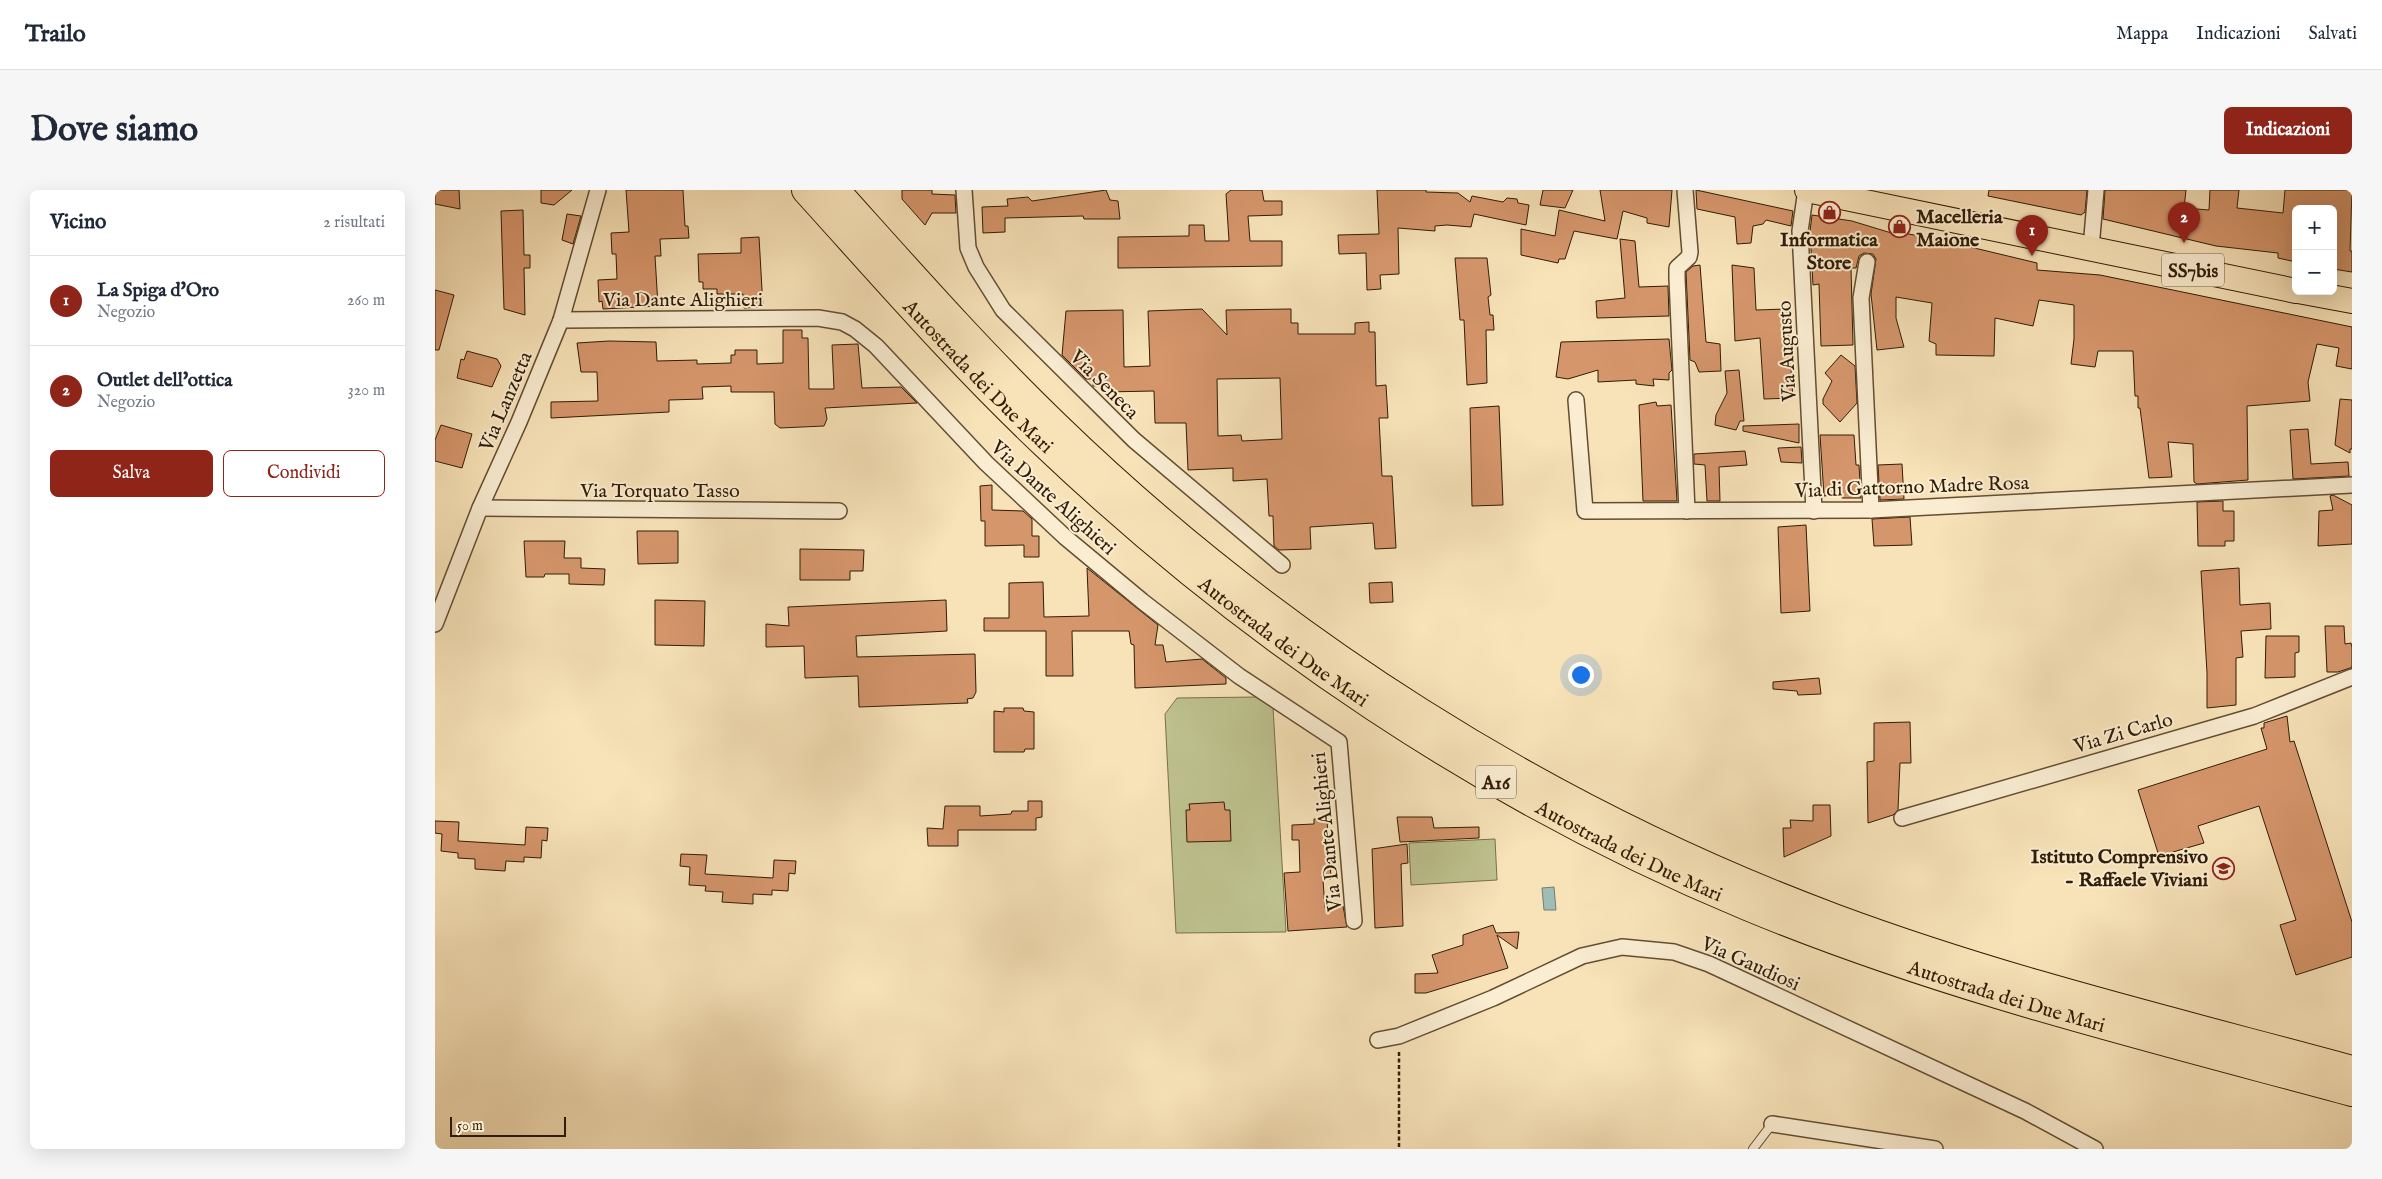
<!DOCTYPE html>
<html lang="it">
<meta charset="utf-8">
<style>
body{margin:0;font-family:"IM FELL English",serif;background:#f6f6f7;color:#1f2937}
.controls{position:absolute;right:15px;top:15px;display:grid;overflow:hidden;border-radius:8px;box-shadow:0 5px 20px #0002}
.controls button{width:45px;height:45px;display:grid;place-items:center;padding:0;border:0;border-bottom:1px solid #e0e1e3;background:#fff;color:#1f2937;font:25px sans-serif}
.scale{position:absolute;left:15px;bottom:12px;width:116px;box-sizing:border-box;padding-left:5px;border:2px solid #311c05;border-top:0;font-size:14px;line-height:18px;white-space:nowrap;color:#311c05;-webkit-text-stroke:4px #faedd2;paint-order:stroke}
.you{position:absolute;left:1145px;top:484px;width:18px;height:18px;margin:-12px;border:4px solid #fff;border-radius:50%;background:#1a73e8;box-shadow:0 0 0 8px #1a73e833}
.badge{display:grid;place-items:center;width:32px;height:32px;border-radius:50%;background:#8f2418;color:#fff;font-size:16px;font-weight:700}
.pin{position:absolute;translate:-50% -41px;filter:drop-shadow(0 1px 2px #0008)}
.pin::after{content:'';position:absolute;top:26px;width:18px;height:15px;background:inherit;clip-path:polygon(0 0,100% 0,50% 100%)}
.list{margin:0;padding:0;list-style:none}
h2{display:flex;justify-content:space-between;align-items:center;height:65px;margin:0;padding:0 20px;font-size:21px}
h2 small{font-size:16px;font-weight:400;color:#747a83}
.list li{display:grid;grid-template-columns:32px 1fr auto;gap:15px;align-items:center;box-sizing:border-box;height:90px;padding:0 20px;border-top:1px solid #e0e1e3}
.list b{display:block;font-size:19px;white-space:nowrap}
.list p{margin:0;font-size:16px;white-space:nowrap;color:#747a83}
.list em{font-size:16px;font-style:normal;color:#747a83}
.actions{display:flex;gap:10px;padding:15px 20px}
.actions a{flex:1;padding:11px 0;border:1px solid #8f2418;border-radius:8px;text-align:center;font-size:18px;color:#8f2418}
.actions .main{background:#8f2418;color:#fff}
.map{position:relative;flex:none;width:1917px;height:959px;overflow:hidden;border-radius:8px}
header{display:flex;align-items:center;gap:30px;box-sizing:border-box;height:70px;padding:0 25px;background:#fff;border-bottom:1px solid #e0e1e3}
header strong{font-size:24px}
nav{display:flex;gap:28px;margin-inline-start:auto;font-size:18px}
.intro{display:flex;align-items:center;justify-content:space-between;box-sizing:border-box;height:120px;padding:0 30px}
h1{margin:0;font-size:35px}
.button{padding:12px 22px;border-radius:8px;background:#8f2418;color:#fff;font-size:18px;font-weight:700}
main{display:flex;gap:30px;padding:0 30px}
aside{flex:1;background:#fff;border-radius:8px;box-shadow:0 5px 20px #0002}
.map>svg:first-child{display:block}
</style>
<header>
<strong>Trailo</strong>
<nav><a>Mappa</a><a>Indicazioni</a><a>Salvati</a></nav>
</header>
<div class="intro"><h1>Dove siamo</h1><a class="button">Indicazioni</a></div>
<main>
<aside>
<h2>Vicino<small>2 risultati</small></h2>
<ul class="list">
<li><span class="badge">1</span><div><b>La Spiga d'Oro</b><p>Negozio</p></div><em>260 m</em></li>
<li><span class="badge">2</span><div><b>Outlet dell'ottica</b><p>Negozio</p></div><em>320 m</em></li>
</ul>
<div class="actions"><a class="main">Salva</a><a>Condividi</a></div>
</aside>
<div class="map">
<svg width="1917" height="959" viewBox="0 0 1917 959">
<rect width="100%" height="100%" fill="#f8e3b9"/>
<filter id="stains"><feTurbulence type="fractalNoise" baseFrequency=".004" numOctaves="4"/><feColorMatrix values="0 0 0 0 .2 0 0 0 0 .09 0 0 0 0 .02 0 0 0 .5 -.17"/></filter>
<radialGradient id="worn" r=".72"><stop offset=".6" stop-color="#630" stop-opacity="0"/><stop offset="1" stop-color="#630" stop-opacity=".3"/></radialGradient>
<g fill="#bec38f" stroke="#78704a">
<polygon points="822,507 838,517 851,742 741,743 730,524 742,508"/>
<polygon points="1060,649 1062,690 976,695 974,653"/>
</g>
<polygon fill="#9fbdb6" stroke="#737d6f" points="1119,697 1121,720 1109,720 1107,698"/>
<g fill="#d6966c" stroke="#311c05" fill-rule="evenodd">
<polygon points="0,0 24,0 25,19 0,14"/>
<polygon points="106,0 137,0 119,15 106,13"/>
<polygon points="191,0 248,0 250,36 253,36 254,48 225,49 226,66 220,66 223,116 168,119 167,111 164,112 163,90 182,89 181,64 177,64 176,43 194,42"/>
<polygon points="467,0 497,0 497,4 520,5 521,23 497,23 490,35 467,9"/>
<polygon points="671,0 675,10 683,11 685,29 649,29 648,26 570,28 570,42 548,43 547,17 573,16 572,9 593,7 597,11"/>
<polygon points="796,0 827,0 829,11 847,11 847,25 813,26 815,51 847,51 847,76 683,78 683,47 754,46 754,35 769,35 770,51 794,51 791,4"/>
<polygon points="942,0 991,0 991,2 1023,3 1035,12 1037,6 1068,12 1072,8 1082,9 1083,13 1094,15 1091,35 1039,24 1036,37 1012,35 1000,36 1000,41 963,38 964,84 945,85 946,99 932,100 931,63 904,64 903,45 944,44"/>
<polygon points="1108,0 1138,0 1130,18 1105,15"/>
<polygon points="1165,0 1237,0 1234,37 1212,33 1212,28 1188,21 1182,49 1139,41 1130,69 1124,69 1123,73 1086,65 1086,39 1120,46 1124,20 1170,31"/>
<polygon points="1261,0 1358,21 1356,36 1331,30 1328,34 1318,36 1316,53 1302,54 1300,27 1262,19"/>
<polygon points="1554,0 1652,0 1650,22 1646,25 1553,6"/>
<polygon points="1670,0 1751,0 1749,18 1774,20 1775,0 1804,0 1802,18 1848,23 1850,0 1917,0 1915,61 1917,61 1917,82 1898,79 1898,19 1861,19 1861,72 1843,68 1843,63 1781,56 1668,29"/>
<polygon points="88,20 89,65 95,65 95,78 89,78 90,125 69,119 66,21"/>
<polygon points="132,24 146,26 138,54 127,50"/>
<polygon points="1377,25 1417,31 1463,45 1463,42 1506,50 1602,73 1602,80 1665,85 1917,137 1917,179 1901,176 1904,158 1882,154 1873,192 1875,211 1812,216 1813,290 1762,294 1759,292 1758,254 1733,252 1737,287 1714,288 1705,218 1703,218 1703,206 1700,206 1698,161 1663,161 1660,177 1636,174 1639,149 1639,115 1604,110 1598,136 1560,128 1559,166 1501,165 1501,154 1494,151 1497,113 1461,107 1461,128 1469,157 1442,160 1436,104 1441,69 1438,64 1429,63 1424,66 1421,78 1416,78 1418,155 1386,156 1384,94 1378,95 1375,41"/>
<polygon points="324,47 328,117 309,118 308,104 282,104 282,99 268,99 268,92 264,92 263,64 306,63 306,48"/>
<polygon points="1185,49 1200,51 1204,97 1233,96 1234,126 1162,128 1161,111 1190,108"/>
<polygon points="1020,68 1052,68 1056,105 1053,107 1055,125 1058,125 1059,140 1051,140 1052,193 1032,195 1029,130 1025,130"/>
<polygon points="1265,75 1271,152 1285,154 1286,181 1264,182 1260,172 1255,170 1251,82 1258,76"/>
<polygon points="1297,75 1319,78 1321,120 1352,119 1358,208 1329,209 1325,148 1300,151"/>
<polygon points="0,100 19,105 4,160 0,160"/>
<path d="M767,119L792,145L791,120L856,119V133H863V144H920V133L934,132V142H940L941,196L951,195L953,228H944L947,286H957L961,358L940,359L938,333L875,337L876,359L844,360L839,356L838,326H834L832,289L798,291V278L753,280L751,233H720L719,201L670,202L669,196H658V189H651L627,165L631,121L688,120L689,177L715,176L713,121ZM845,188L847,249L807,251L806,245L783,246L782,189Z"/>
<polygon points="348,140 367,140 367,148 373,148 374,199 399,199 397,155 423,154 427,198 466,197 482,213 390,218 392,229 389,236 345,238 340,234 339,202 296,202 296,196 267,197 268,209 234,210 234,222 116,228 116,212 163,211 162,182 146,182 142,153 174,151 221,152 222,171 262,170 262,174 296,173 296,165 300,165 300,160 322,160 322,174 348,173"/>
<polygon points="1234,149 1237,180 1234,183 1234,190 1218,189 1219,196 1201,194 1201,190 1163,192 1163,180 1133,189 1121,187 1126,152"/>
<polygon points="32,161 62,169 66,176 57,197 22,188 26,169 29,170"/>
<polygon points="1406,165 1420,176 1422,213 1405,232 1388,214 1388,209 1397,191 1390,183"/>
<polygon points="1304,180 1309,231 1305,231 1301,240 1280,235 1281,225 1292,203 1290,181"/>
<polygon points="1905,209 1917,210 1917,259 1915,259 1915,263 1900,255"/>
<polygon points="1221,212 1222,216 1236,215 1242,311 1208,311 1204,215"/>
<polygon points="1064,216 1068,315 1037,316 1035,218"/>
<polygon points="1364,234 1364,253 1308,241 1308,236"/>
<polygon points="6,235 37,244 27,278 0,271 0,250"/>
<polygon points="1873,239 1876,274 1913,272 1914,286 1858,289 1855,240"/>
<polygon points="1385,245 1419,245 1421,275 1424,275 1426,308 1407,308 1405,304 1389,306"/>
<polygon points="1366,257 1367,273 1346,272 1343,258"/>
<polygon points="1310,261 1312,275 1284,277 1285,311 1272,311 1270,275 1259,274 1259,264"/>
<polygon points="1467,274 1469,309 1445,310 1443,275"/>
<polygon points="557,295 557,320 588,321 597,329 597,346 604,346 604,367 589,367 589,355 550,356 550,331 546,331 545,296"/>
<polygon points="1898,305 1917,315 1917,354 1883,356 1884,321 1898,320 1895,306"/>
<polygon points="1788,311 1788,321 1799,321 1799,351 1790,351 1790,356 1763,356 1762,312"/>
<polygon points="1475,327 1477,355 1439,356 1437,329"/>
<polygon points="1371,335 1375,421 1346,423 1343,337"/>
<polygon points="202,341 243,341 243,373 203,374"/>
<polygon points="89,351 130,351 129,368 146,368 146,378 170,379 169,395 134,394 134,384 110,384 109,387 91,387"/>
<polygon points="365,359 429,360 428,381 415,381 415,390 365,390"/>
<polygon points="652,378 723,435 720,455 728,455 731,472 767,469 791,488 791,494 700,498 699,455 696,454 694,441 637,441 638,486 611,486 611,441 549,441 549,428 574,428 574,393 608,392 609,427 654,426"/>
<polygon points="1804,378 1805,415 1835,413 1836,439 1806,441 1808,467 1801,468 1801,515 1772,518 1772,483 1766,381"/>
<polygon points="957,392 958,412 935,413 934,393"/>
<polygon points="220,410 270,411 269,456 220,455"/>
<polygon points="511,410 512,441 421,446 422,467 540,464 541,502 538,508 532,509 533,513 424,517 423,486 370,488 369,456 331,457 331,434 354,436 353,417"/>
<polygon points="1890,436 1909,436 1910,454 1916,453 1917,457 1917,477 1915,478 1903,482 1892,482"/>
<polygon points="1831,446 1864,446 1864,462 1860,463 1860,487 1830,488"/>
<polygon points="1384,488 1386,504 1363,505 1362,501 1338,499 1338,492"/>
<polygon points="569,518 588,518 589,521 599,522 599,559 590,559 589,562 559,562 559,521 569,522"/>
<polygon points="1852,526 1855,552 1859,551 1917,732 1917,767 1861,785 1845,735 1861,730 1824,616 1763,636 1769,653 1724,666 1703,600 1832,559 1826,538 1829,538 1829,533"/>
<polygon points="1475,532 1476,573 1465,573 1463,620 1458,625 1433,633 1432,572 1439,571 1439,533"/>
<polygon points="593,611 607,611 607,627 601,628 601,640 523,640 523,656 493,656 492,638 508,639 510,616 545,616 545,626 576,624 577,621 593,621"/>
<polygon points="789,612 790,620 795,620 796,651 752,652 751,620 755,620 754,614"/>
<polygon points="1378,615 1395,615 1396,646 1349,667 1348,638 1356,638 1355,630 1378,631"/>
<polygon points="962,627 997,627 999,638 1044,637 1044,648 965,652"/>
<polygon points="879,629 892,629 893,649 898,649 899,662 895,664 895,670 896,689 888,690 890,718 908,716 912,737 853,741 849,683 865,682 864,650 857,650 857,635 879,634"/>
<polygon points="0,631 24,632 23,651 90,655 91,637 113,638 112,651 107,650 106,668 89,667 89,672 71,671 70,681 40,679 40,669 23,668 23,663 6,661 7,644 0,643"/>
<polygon points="972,654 973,673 966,674 968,736 940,738 937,659"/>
<polygon points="246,664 272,665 270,684 338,688 339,670 361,671 360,684 354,683 353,701 337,700 337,705 318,704 318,714 287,712 288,702 270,701 271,696 254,695 255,677 245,676"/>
<polygon points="1058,735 1061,743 1084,742 1082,759 1062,745 1073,778 991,803 980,803 980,784 1003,783 997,765 1028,755 1028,745"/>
</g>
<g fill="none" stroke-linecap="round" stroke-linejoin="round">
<defs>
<polyline id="service" points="1318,959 1337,934"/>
<g id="minor">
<polyline points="529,0 533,58 541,77 568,120 699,250 847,375"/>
<polyline points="1250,0 1255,62 1254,67 1242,78 1242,88 1252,321"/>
<polyline points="1371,0 1365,41 1379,321"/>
<polyline points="1656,58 1661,0"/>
<polyline points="1432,72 1426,108 1436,320"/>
<polyline points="126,130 383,128 407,132 420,139 441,156 551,273 630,347 707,411 804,486 904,552 919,731"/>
<polyline points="1141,210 1150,321 1436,320 1917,295"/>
<polyline points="45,318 404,321"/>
<polyline points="0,434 45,318 84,232 126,130 163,0"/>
<polyline points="1467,628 1819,526 1917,487"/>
<polyline points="943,850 964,846 1058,808 1147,766 1187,757 1239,762 1274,774 1590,921 1660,959"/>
<polyline points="1337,934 1500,959"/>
</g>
<g id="primary">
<polyline points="1372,0 1861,101"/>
<polyline points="1863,101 1917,111"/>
</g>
<g id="motorway">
<path id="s1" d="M371,0C449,86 525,174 610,254C814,448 1052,608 1312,716C1507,797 1714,847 1917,902"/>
<path d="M400,0C472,80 543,161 621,236C842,450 1111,621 1399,728C1568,791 1744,833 1917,880"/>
</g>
</defs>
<use href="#service" stroke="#634e32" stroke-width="10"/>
<use href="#minor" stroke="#634e32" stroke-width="18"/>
<use href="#primary" stroke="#311c05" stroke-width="26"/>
<use href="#motorway" stroke="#311c05" stroke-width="30"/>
<polyline stroke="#311c05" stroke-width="2.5" stroke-dasharray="4 2.5" stroke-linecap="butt" points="964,862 964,959"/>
<use href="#service" stroke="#faedd2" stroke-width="8"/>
<use href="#minor" stroke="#faedd2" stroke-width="15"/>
<use href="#primary" stroke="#f8e3b9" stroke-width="24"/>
<use href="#motorway" stroke="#f8e3b9" stroke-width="28"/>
</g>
<defs>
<symbol id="shop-ring" viewBox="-11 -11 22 22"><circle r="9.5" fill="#faedd2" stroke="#8f2418" stroke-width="1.5"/><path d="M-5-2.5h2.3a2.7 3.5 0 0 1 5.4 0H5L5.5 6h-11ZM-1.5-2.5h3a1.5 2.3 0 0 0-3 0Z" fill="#8f2418"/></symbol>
<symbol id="school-ring" viewBox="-11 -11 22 22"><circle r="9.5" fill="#faedd2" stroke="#8f2418" stroke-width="1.5"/><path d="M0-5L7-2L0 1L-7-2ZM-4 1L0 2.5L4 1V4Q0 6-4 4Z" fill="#8f2418"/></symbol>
</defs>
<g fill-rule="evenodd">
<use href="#shop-ring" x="1382" y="10" width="25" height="25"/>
<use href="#shop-ring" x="1452" y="24" width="25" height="25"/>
<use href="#school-ring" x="1776" y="666" width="25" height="25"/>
</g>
<g text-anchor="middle" stroke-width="4" stroke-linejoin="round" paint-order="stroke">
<g fill="#faedd2" stroke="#6d5b42" stroke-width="1">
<rect x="1727" y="63.5" width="62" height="33" rx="4"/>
<rect x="1041" y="575.5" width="40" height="33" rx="4"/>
</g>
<g font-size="19" font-weight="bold" fill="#311c05">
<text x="1758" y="87">SS7bis</text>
<text x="1061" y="599">A16</text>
</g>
<g font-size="20" font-weight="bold" fill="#311c05" stroke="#faedd2" text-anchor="start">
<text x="1481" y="33">Macelleria<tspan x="1481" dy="23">Maione</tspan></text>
<text x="1394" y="56" text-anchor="middle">Informatica<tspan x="1394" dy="23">Store</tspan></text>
<text x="1773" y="673" text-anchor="end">Istituto Comprensivo<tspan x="1773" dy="23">- Raffaele Viviani</tspan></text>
</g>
<g font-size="20" fill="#311c05" stroke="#faedd2">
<text x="248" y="116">Via Dante Alighieri</text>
<text transform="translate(1351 161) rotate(-93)" y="7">Via Augusto</text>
<text dy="7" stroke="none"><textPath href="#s1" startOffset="254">Autostrada dei Due Mari</textPath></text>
<text transform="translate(670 194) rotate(45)" y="7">Via Seneca</text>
<text transform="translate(70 211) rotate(-67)" y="7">Via Lanzetta</text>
<text transform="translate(1477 296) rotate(-2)" y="7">Via di Gattorno Madre Rosa</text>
<text x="225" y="307">Via Torquato Tasso</text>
<text transform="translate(619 307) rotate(42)" y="7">Via Dante Alighieri</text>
<text dy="7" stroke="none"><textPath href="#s1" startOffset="659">Autostrada dei Due Mari</textPath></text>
<text transform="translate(1688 542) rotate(-16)" y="7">Via Zi Carlo</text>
<text transform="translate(891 642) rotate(-96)" y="7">Via Dante Alighieri</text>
<text dy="7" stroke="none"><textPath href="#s1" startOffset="1064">Autostrada dei Due Mari</textPath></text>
<text transform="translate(1316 773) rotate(24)" y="7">Via Gaudiosi</text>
<text dy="7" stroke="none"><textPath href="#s1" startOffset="1469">Autostrada dei Due Mari</textPath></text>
</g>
</g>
<rect width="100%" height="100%" filter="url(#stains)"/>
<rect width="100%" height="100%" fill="url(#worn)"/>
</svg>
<div class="controls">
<button>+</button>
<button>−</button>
</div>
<div class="scale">50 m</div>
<div class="you"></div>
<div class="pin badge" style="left:1597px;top:66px">1</div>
<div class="pin badge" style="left:1749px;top:53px">2</div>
</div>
</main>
